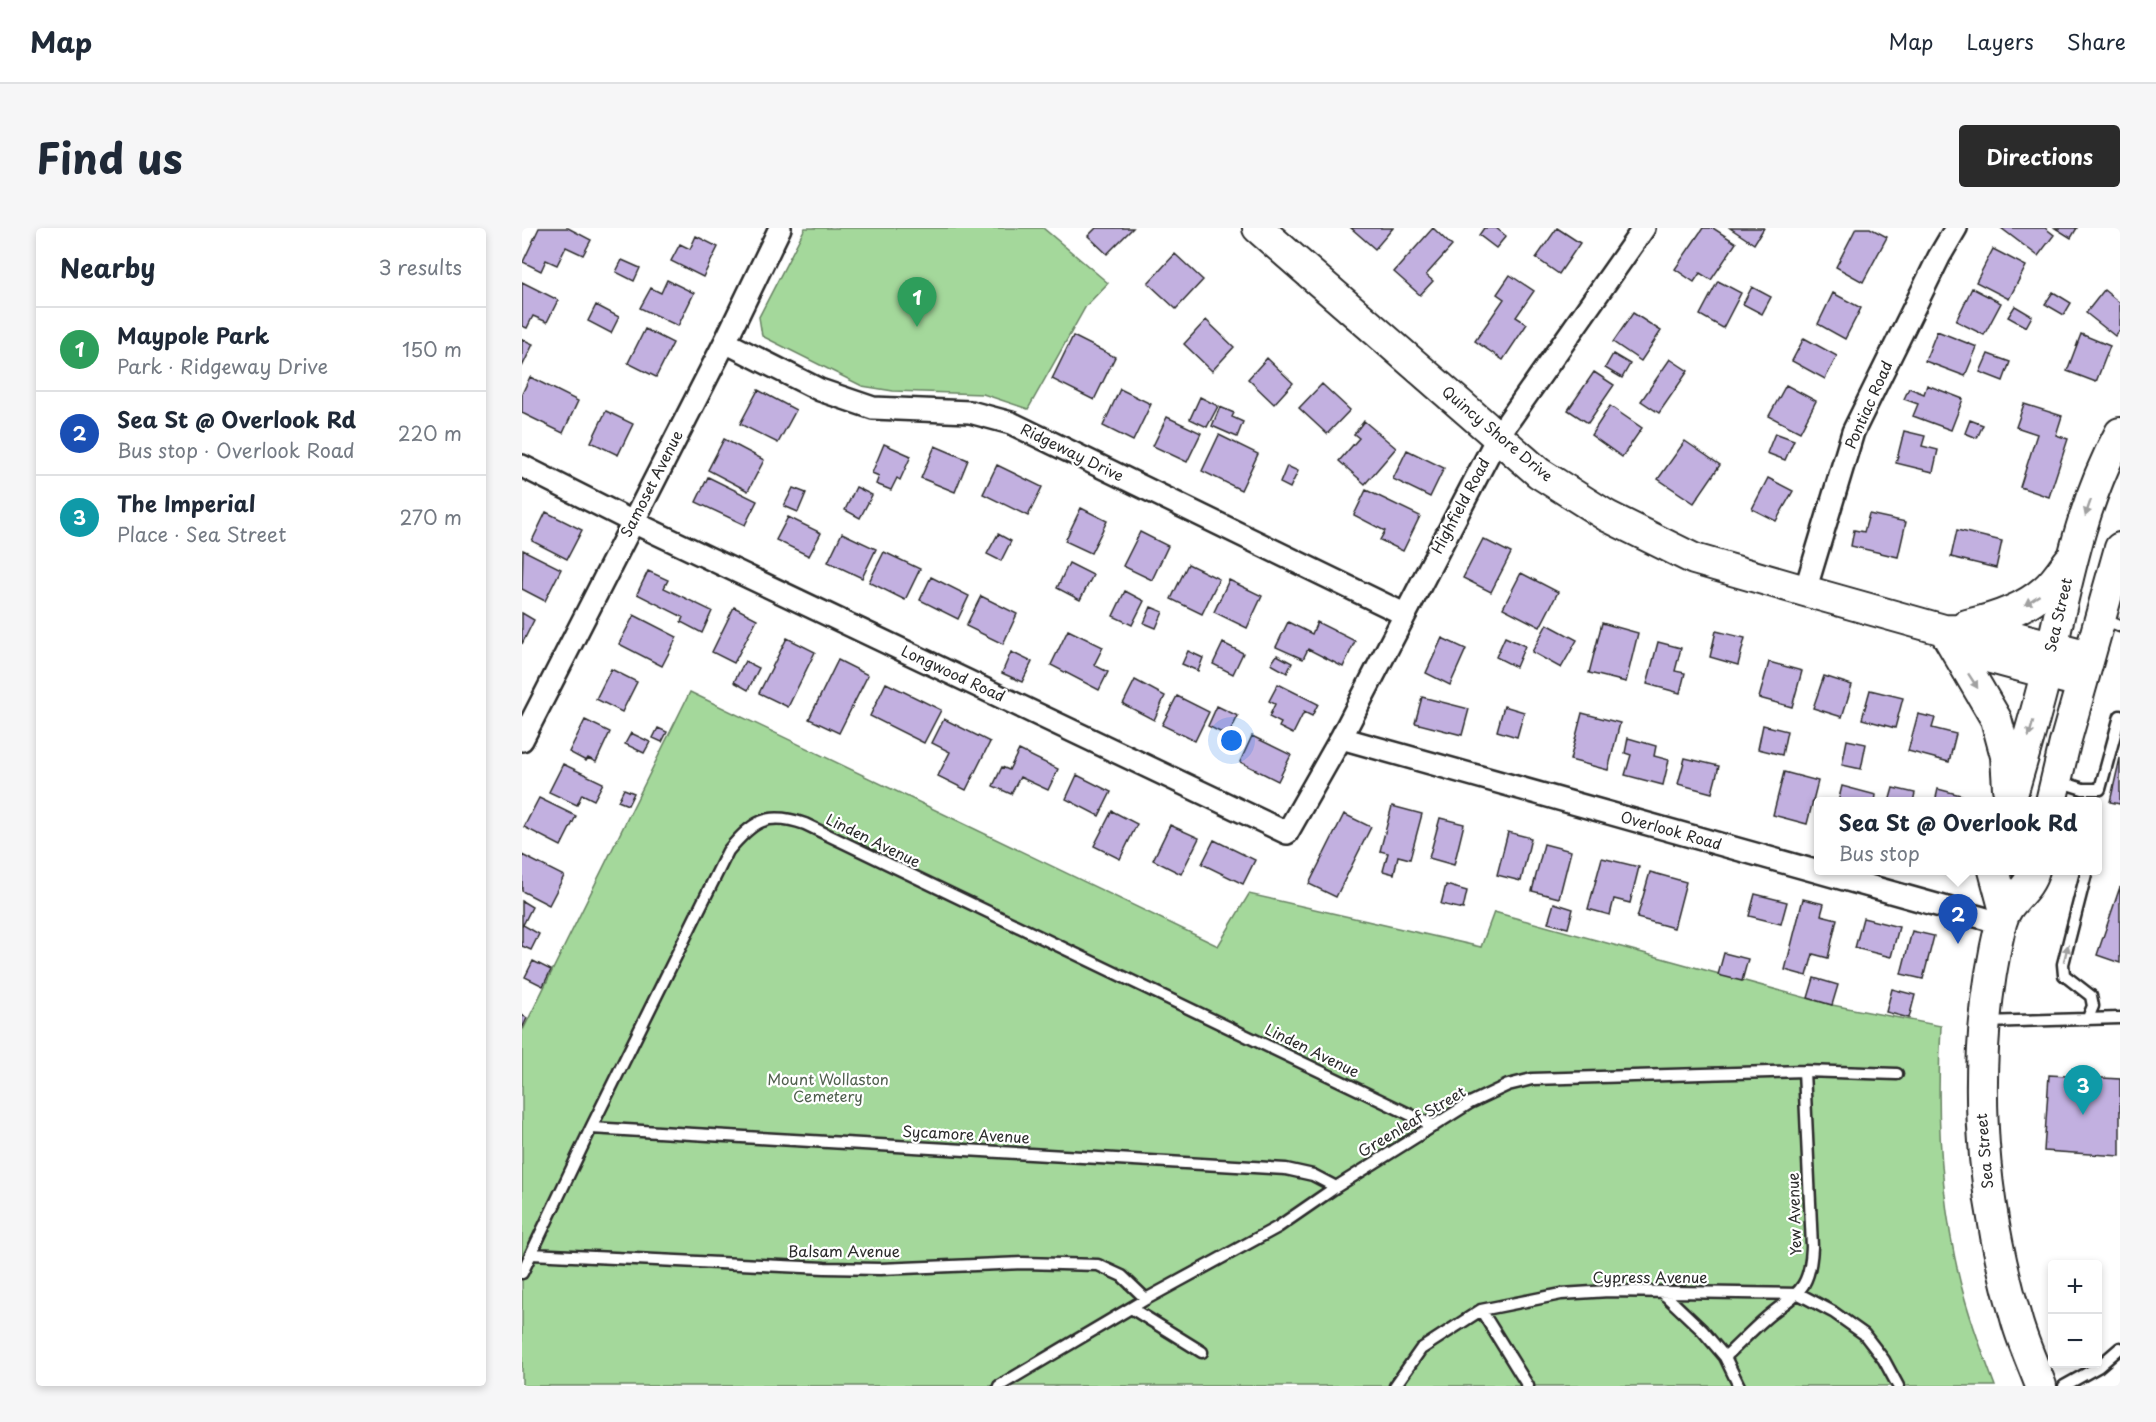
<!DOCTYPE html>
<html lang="en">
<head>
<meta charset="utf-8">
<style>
  body { margin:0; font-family:"Playpen Sans",sans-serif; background:#f6f6f7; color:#1f2937 }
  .controls { position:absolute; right:18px; bottom:18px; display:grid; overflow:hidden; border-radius:6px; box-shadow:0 3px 9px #0003 }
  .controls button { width:54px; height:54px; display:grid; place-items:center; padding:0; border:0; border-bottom:2px solid #e0e1e3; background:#fff; color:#1f2937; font:30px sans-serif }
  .you { position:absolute; left:710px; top:513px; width:21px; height:21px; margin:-15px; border:4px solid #fff; border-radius:50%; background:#1a73e8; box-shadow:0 0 0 9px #1a73e833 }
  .badge { display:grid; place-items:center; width:39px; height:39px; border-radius:50%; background:#2b2b2b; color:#fff; font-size:20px; font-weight:700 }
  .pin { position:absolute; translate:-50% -50px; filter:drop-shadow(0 2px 3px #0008) }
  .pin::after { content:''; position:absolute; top:32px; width:21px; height:18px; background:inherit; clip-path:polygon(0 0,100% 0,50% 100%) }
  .popup { position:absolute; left:1292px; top:569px; width:288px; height:78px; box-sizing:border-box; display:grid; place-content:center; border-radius:6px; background:#fff; filter:drop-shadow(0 2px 4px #0005); font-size:20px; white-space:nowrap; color:#747a83 }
  .popup b { font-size:22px; color:#1f2937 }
  .popup::after { content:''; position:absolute; left:50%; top:100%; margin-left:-12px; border:12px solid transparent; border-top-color:#fff }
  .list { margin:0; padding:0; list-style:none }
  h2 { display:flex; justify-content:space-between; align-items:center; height:78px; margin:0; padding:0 24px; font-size:26px }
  h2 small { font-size:20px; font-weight:400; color:#747a83 }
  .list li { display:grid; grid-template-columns:39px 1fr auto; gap:18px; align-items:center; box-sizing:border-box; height:84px; padding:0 24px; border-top:2px solid #e0e1e3 }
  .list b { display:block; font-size:22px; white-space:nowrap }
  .list p { margin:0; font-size:20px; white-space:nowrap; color:#747a83 }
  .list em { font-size:20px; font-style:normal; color:#747a83 }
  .map { position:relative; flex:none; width:1598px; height:1158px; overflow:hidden; border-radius:6px }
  header { display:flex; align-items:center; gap:36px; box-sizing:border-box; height:84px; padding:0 30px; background:#fff; border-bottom:2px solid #e0e1e3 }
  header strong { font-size:28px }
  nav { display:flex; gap:33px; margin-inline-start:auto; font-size:21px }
  .intro { display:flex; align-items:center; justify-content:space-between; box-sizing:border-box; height:144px; padding:0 36px }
  h1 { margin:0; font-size:42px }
  .button { padding:15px 27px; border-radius:6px; background:#2b2b2b; color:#fff; font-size:21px; font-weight:700 }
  main { display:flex; gap:36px; padding:0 36px }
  aside { flex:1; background:#fff; border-radius:6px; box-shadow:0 3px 9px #0003 }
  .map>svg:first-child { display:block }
  .green { fill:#a4d89b; stroke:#688263; stroke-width:1.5 }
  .building { fill:#c2b0e0; stroke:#2b2b2b; stroke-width:1.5 }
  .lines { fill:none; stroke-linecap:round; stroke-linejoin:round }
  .lane-casing { stroke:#2b2b2b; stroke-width:15 }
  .street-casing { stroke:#2b2b2b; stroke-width:26 }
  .secondary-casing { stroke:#2b2b2b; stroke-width:34 }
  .lane { stroke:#fff; stroke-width:10 }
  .street { stroke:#fff; stroke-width:21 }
  .secondary { stroke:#fff; stroke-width:30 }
  .oneway { fill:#a0a0a0 }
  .labels { text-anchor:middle; stroke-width:4.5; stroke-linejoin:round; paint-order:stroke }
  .street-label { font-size:15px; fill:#2b2b2b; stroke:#fff }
  .park-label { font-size:15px; fill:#4f5f4d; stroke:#fff }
</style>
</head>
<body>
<header>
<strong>Map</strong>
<nav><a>Map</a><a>Layers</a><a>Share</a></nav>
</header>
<div class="intro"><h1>Find us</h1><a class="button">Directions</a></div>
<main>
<aside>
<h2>Nearby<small>3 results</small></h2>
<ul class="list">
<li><span class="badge" style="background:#2e9e5b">1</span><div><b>Maypole Park</b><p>Park · Ridgeway Drive</p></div><em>150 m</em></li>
<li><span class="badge" style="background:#1a4fb4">2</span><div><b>Sea St @ Overlook Rd</b><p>Bus stop · Overlook Road</p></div><em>220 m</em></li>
<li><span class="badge" style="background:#0f9aa8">3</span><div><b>The Imperial</b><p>Place · Sea Street</p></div><em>270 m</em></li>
</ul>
</aside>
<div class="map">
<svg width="1598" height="1158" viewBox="0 0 1598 1158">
  <rect width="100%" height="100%" fill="#fff"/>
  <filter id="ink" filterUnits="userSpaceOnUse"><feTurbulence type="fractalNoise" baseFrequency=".0167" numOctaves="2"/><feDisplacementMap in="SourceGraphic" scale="12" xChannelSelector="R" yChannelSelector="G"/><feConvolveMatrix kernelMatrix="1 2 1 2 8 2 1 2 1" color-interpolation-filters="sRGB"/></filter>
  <g filter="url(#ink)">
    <path class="green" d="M283 0H521L586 55 564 78 506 181 461 166 371 163 340 158 240 108 237 89Z
      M168 464 696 718 727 666 959 719 972 684 1310 777 1419 798C1414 884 1418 970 1438 1053 1447 1089 1460 1124 1473 1158H0V804Z"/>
    <path class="building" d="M17 0H46L69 12 61 27 44 19 35 37 24 32 19 43 1 34Z
      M574 0H611L585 26 566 8Z
      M829 0H871L853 21Z
      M911 0 930 18 904 47 911 53 898 67 872 44Z
      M962 0H974L984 8 974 20 957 7Z
      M1035 0 1058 15 1037 46 1014 30Z
      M1181 0H1191L1214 15 1189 52 1178 45 1172 54 1153 41Z
      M1208 0H1242L1232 16Z
      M1334 0H1348L1365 9 1341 54 1314 39Z
      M1479 0H1523L1532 7 1516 28Z
      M1533 0H1555L1549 10Z
      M174 8 196 19 181 49 149 33 158 16 168 21Z
      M1471 21 1504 38 1487 71 1454 54Z
      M653 26 681 52 654 81 626 55Z
      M100 32 118 40 112 53 94 44Z
      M988 47 1012 63 994 89 1005 96 981 132 953 113 982 71 975 66Z
      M145 52 172 65 156 98 118 80 129 60 139 65Z
      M1196 53 1219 65 1201 100 1178 87Z
      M0 54 36 72 25 94 11 88 5 100 0 98Z
      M1230 59 1249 69 1240 86 1221 76Z
      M1450 60 1479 75 1462 107 1434 93Z
      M1582 62 1598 75V102L1593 108 1564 85Z
      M1531 64 1549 75 1542 87 1523 76Z
      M1311 65 1339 80 1323 111 1296 96Z
      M74 77 97 89 89 105 66 93Z
      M1493 78 1510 88 1504 99 1486 89Z
      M1111 85 1139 103 1119 133 1091 114Z
      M684 92 712 119 690 143 662 116Z
      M123 101 151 115 134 149 106 135Z
      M1415 103 1455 119 1443 148 1403 133Z
      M1559 106 1588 118 1574 154 1545 143Z
      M551 108 593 129 572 172 530 151Z
      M1282 110 1315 128 1303 151 1270 133Z
      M0 111 11 116 0 139Z
      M1091 126 1108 136 1100 150 1083 140Z
      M1466 126 1488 134 1481 153 1458 144Z
      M745 130 771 155 752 176 726 151Z
      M1148 131 1166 143 1137 185 1119 173Z
      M1072 144 1092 157 1066 195 1046 182Z
      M8 149 56 173 41 205 0 185V166Z
      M800 156 828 182 805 206 777 180Z
      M1264 157 1294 173 1278 204 1247 188Z
      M1405 157 1441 171 1429 202 1391 188 1396 176 1382 171 1387 160 1402 166Z
      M598 161 629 176 611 213 581 198Z
      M236 162 274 182 256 215 218 196Z
      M678 169 696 178 685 199 668 191Z
      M1502 176 1540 188 1534 207 1546 211 1527 269 1498 259 1515 206 1494 199Z
      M1088 178 1120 200 1100 229 1069 207Z
      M698 179 712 185 710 189 721 194 715 209 690 198Z
      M84 183 111 196 96 227 69 214Z
      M645 189 679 205 665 234 631 218Z
      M1448 192 1461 197 1455 210 1443 205Z
      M842 193 874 220 843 256 817 233 837 210 832 206Z
      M1382 203 1403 208 1400 218 1416 222 1411 244 1374 235Z
      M1253 205 1272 212 1263 232 1245 225Z
      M697 207 736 226 719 262 680 243Z
      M202 211 242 232 226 263 186 242Z
      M1163 213 1198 237 1172 275 1136 251Z
      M362 216 389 228 378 252 375 250 369 262 354 256 357 248 350 245Z
      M413 218 446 232 433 264 399 250Z
      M885 222 922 240 908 269 871 251Z
      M475 237 520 259 506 288 461 266Z
      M765 238 776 243 768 260 758 255Z
      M186 249 235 273 223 297 174 274Z
      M1246 250 1271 263 1254 293 1230 281Z
      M334 259 350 267 338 290 323 282Z
      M271 260 284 265 276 284 262 278Z
      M844 262 898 288 881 323 858 312 863 303 832 287Z
      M559 280 585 293 569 325 543 313Z
      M24 284 60 302 45 331 10 313Z
      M1347 286 1384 294 1376 329 1329 318 1332 302 1342 304Z
      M266 289 299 305 287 328 254 312Z
      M1435 302 1480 313 1474 340 1429 329Z
      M618 304 646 318 630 352 601 338Z
      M320 305 354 321 340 350 306 334Z
      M476 306 489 313 479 333 465 326Z
      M961 311 989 325 969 364 941 350Z
      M1 322 39 341 23 373 0 361Z
      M362 324 398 341 383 372 347 354Z
      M547 335 571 347 558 372 535 360Z
      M666 336 697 351 680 386 649 371Z
      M126 343 146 352 142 360 190 383 180 405 159 394 161 389 115 366Z
      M999 345 1036 364 1018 399 981 380Z
      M409 349 447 368 436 391 398 372Z
      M707 352 740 368 725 400 692 384Z
      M603 363 622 373 610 397 591 388Z
      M459 368 495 386 481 416 444 398Z
      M212 379 235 391 212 435 190 424Z
      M629 379 641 384 634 400 622 395Z
      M0 385 12 392 0 416Z
      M112 387 155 409 140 438 97 416Z
      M766 394 790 406 795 394 833 413 821 439 786 421 781 431 754 419Z
      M1080 395 1116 405 1104 454 1067 445Z
      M1025 396 1055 412 1039 440 1010 424Z
      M546 402 581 419 572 437 586 444 577 462 529 437Z
      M1194 403 1223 410 1216 437 1188 429Z
      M983 409 1003 418 994 439 974 429Z
      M265 410 293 424 266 479 237 465Z
      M920 410 944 421 928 457 904 445Z
      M1136 414 1159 420 1153 443 1163 445 1158 465 1125 456Z
      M701 415 721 425 711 446 691 436Z
      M666 423 681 430 676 443 660 436Z
      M489 424 510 434 500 454 480 445Z
      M755 427 770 435 765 445 749 436Z
      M316 432 346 447 317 505 287 491Z
      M223 433 237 440 226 462 212 454Z
      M1247 434 1280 443 1270 479 1237 470Z
      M89 441 115 454 100 484 74 471Z
      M1302 448 1330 457 1320 489 1291 480Z
      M613 452 643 468 632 492 601 476Z
      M364 455 419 482 402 515 348 488Z
      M756 456 796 476 790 488 782 484 771 506 757 499 759 495 747 489 753 476 747 473Z
      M1348 462 1381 470 1373 500 1340 491Z
      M655 468 687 484 673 513 640 497Z
      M900 469 947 481 940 507 893 495Z
      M695 478 716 488 706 508 686 498Z
      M982 478 1002 484 995 509 975 503Z
      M1060 485 1098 495 1086 542 1048 532Z
      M1396 486 1413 490 1410 500 1434 506 1427 534 1386 523Z
      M422 491 468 514 444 562 416 548 428 524 410 515Z
      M63 492 88 504 74 534 66 530 64 533 47 524Z
      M1241 497 1265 503 1260 527 1236 521Z
      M136 500 145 504 140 514 131 510Z
      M109 505 128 514 122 525 103 516Z
      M730 508 769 527 756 553 718 534Z
      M1106 510 1134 518 1132 528 1147 532 1141 557 1103 547 1109 527 1103 525Z
      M1325 512 1344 516 1339 541 1320 537Z
      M497 522 536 541 526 562 498 549 489 566 471 558 480 539 487 542Z
      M1163 530 1197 538 1190 565 1156 556Z
      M1598 530V576L1588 574Z
      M41 536 81 555 72 572 60 566 55 577 27 564Z
      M1262 544 1296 553 1285 596 1251 587Z
      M555 547 589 564 577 588 544 571Z
      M1320 558 1354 567 1353 574H1316Z
      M1371 560 1393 565 1391 574H1367Z
      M102 561 112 565 106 577 96 573Z
      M1416 561 1446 569 1445 574H1413Z
      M17 570 54 588 39 618 2 599Z
      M870 578 900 586 888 631 876 628 872 646 861 643 866 625 858 623Z
      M590 583 615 596 598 631 572 618Z
      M822 586 849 599 814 669 787 656Z
      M918 590 942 596 932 637 907 630Z
      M648 597 677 610 659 646 631 632Z
      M986 604 1009 610 999 653 975 647Z
      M692 612 733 632 721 656 680 636Z
      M1022 616 1049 623 1037 670 1010 663Z
      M0 627 42 648 27 677 0 663Z
      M1080 630 1117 639 1108 675 1092 671 1088 687 1066 681Z
      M1128 644 1164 654 1152 700 1115 690Z
      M924 657 945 663 941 681 919 676Z
      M1598 659V735L1575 727Z
      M1233 666 1265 674 1259 696 1227 688Z
      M1281 671 1302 676 1299 687 1315 691 1306 730 1291 726 1285 748 1263 742Z
      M0 673 10 679 1 697 17 706 9 722 0 718Z
      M1032 675 1051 681 1046 700 1026 695Z
      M1341 690 1377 699 1369 729 1333 720Z
      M1390 703 1412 708 1401 751 1379 746Z
      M1202 725 1226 731 1220 753 1196 747Z
      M11 733 29 742 21 758 3 749Z
      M1292 750 1316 757 1310 777 1286 770Z
      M1370 761 1393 767 1387 790 1364 784Z
      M0 787 5 790 0 801Z
      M1527 847 1598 851V928L1522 923Z"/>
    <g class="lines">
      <g class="lane-casing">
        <path id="lane" d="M1579 390 1598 398
          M1536 553 1561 561H1578L1598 488
          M1565 642 1541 736 1542 747 1569 768 1571 778 1566 790
          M1464 794 1598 790
          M69 900 764 941 791 947 814 959
          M9 1026 303 1040 358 1041 501 1035 576 1037 600 1048 624 1071
          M0 1045 69 900 206 623C231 593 245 583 283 596L912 898
          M1140 1064 1180 1102 1203 1129 1217 1158
          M609 1080 680 1124
          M959 1082 1006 1158
          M1203 1129C1217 1116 1230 1102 1244 1090 1274 1065 1288 1064 1290 1019L1282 843
          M477 1158 624 1071 756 999 814 959 948 875 986 857 1010 851 1282 843 1375 846
          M873 1158 899 1121 959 1082 1039 1066 1087 1063 1277 1066 1311 1084 1342 1106 1362 1132 1376 1158
          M1542 1158 1576 1139 1598 1120"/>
      </g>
      <g class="street-casing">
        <path id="street" d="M203 114 298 162 351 180 448 184 489 195 882 386
          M0 238 111 294 765 605 819 510 976 208 1122 0
          M1283 363 1331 204 1417 29 1434 0
          M819 510 1479 695
          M0 512 203 114 258 0"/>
      </g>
      <g class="secondary-casing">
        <path id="secondary" d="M736 0 1017 245 1085 288 1172 331 1283 363 1422 402 1471 403 1567 428
          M1445 397C1472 391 1502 381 1522 363 1532 355 1539 344 1546 334
          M1422 402 1474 491 1484 528 1486 560
          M1427 405 1458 427 1543 450
          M1488 574C1500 531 1514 488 1524 445 1544 361 1556 283 1598 205
          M1529 574 1543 515 1598 320
          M1472 642 1483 683
          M1512 642C1506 665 1485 671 1479 695 1448 826 1456 962 1494 1090 1500 1113 1511 1136 1519 1158"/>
      </g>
      <use href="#lane" class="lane"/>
      <use href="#street" class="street"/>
      <use href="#secondary" class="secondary"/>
    </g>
    <defs><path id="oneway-solid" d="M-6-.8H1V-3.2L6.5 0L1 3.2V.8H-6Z" transform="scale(1.5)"/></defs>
    <g class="oneway">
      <use href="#oneway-solid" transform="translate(1566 280) rotate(109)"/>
      <use href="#oneway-solid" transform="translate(1510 372) rotate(147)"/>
      <use href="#oneway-solid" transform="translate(1451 453) rotate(57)"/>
      <use href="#oneway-solid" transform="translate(1509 501) rotate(106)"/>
      <use href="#oneway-solid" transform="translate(1544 725) rotate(-76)"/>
    </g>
  </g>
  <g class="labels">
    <g class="street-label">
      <text transform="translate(1347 177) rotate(-66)" y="5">Pontiac Road</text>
      <text transform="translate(975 206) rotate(40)" y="5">Quincy Shore Drive</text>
      <text transform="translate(550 225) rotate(26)" y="5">Ridgeway Drive</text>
      <text transform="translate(130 256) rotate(-63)" y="5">Samoset Avenue</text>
      <text transform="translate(939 278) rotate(-62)" y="5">Highfield Road</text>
      <text transform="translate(1537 387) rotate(-77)" y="5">Sea Street</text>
      <text transform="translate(431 446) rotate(25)" y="5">Longwood Road</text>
      <text transform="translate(1149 603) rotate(16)" y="5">Overlook Road</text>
      <text transform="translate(351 613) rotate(26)" y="5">Linden Avenue</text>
      <text transform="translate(790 823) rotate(26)" y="5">Linden Avenue</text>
      <text transform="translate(890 894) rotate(-31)" y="5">Greenleaf Street</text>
      <text transform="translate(444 907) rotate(3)" y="5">Sycamore Avenue</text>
      <text transform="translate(1463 923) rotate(-95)" y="5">Sea Street</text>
      <text transform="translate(1273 986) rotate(-92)" y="5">Yew Avenue</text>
      <text x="322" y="1029">Balsam Avenue</text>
      <text x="1128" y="1055">Cypress Avenue</text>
    </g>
    <g class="park-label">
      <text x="306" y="857">Mount Wollaston<tspan x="306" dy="17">Cemetery</tspan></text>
    </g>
  </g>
</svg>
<div class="controls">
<button>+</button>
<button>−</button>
</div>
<div class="you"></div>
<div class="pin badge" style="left:395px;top:99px;background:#2e9e5b">1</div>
<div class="pin badge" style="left:1436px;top:716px;background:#1a4fb4">2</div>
<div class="popup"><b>Sea St @ Overlook Rd</b>Bus stop</div>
<div class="pin badge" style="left:1561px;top:887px;background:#0f9aa8">3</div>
</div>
</main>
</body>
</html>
